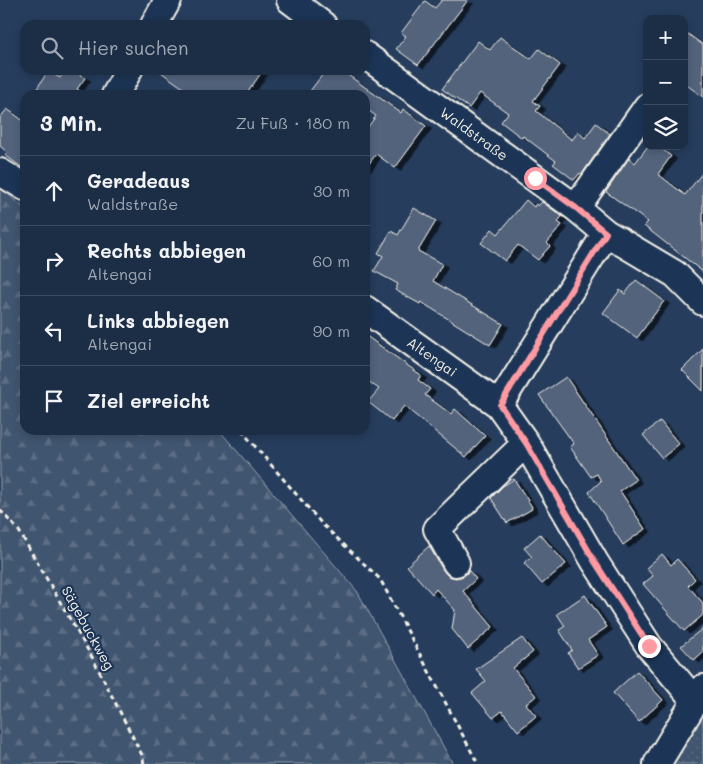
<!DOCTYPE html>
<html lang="de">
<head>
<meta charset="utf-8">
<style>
  body { margin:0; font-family:Mali,sans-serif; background:#293a51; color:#f1f3f6 }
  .controls { position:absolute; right:15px; top:15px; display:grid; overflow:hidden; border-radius:10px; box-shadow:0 2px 8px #0003 }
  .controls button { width:45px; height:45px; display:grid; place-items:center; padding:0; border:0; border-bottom:1px solid #3a4a5f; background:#1c2e46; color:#f1f3f6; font:25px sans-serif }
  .stop { position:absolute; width:15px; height:15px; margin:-11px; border:4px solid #ff9aa2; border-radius:50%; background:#fff }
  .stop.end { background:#ff9aa2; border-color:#fff; box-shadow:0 1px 5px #0008 }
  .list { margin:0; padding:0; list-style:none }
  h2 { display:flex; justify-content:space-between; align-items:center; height:65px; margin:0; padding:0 20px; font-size:21px }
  h2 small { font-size:16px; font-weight:400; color:#a0a8b3 }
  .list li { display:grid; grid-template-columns:32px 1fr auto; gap:15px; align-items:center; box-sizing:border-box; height:70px; padding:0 20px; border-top:1px solid #3a4a5f }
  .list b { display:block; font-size:19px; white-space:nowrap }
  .list p { margin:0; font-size:16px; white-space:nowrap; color:#a0a8b3 }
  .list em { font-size:16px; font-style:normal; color:#a0a8b3 }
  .icon { flex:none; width:28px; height:28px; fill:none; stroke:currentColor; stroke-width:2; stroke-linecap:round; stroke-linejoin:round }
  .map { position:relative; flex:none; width:703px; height:764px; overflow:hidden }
  .search { position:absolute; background:#1c2e46; box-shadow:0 2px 8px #0003; left:20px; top:20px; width:350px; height:55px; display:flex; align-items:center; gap:12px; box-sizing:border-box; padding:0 18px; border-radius:15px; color:#a0a8b3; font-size:19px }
  .panel { position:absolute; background:#1c2e46; box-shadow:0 2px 8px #0003; left:20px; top:90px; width:350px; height:345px; border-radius:15px }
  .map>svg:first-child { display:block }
  .grass { fill:url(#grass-dots); stroke:#9aa2ac }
  .forest { fill:url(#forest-firs); stroke:#9aa2ac }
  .building { fill:#52647b; stroke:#f4f1e8; filter:url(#shadow) }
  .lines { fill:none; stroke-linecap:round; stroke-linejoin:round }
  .minor-casing { stroke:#f4f1e8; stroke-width:30 }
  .path { stroke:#f4f1e8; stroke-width:3; stroke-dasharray:5 4; stroke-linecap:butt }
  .minor { stroke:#1d3557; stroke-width:26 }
  .route { stroke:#ff9aa2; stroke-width:6 }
  .labels { text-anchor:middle; stroke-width:4.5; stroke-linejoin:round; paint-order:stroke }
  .street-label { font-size:14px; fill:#f4f1e8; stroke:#1d3557 }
</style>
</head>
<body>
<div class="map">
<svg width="703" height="764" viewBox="0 0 703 764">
  <defs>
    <pattern id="grass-dots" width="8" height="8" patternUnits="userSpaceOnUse" patternTransform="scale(1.25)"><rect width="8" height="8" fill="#40546f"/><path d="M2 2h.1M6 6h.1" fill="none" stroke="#5c6d84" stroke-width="1.8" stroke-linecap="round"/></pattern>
    <pattern id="forest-firs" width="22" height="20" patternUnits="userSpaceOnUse" patternTransform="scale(1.25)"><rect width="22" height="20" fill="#40546f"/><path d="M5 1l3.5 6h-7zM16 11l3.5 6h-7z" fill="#5c6d84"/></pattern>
    <filter id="shadow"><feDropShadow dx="5.5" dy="3" stdDeviation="0" flood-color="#0009"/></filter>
  </defs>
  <rect width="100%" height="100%" fill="#263d5d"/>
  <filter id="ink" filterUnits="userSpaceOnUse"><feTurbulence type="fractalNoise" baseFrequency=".02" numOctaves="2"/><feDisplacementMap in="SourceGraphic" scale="10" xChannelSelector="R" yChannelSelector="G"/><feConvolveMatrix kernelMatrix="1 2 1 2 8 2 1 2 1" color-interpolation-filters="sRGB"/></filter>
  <g filter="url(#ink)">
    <path class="grass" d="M703 710V764H674Z"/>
    <path class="forest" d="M0 187 25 209V430H219L357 591 453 764H0Z"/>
    <path class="building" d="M442 0H468L418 65 396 49 406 36 401 33 425 1 435 8Z
      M684 31 703 45V97L684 83Z
      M500 37 531 59 539 49 560 65 533 101 540 106 536 111 540 114 572 140 578 132 585 138 596 123 610 134 582 174 580 173 574 180 553 164 556 161 523 136 522 138 501 122 508 113 480 93 469 108 442 89 478 41 490 50Z
      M65 70H73L85 78 77 89 86 95H33L48 71 60 78Z
      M158 70H263L246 95H193Z
      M326 70H341L401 113 403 109 426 126 395 168 376 154 365 169V131L376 116 365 108V95H307Z
      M7 109 25 122V170L5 155 7 152 0 146V118Z
      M648 146H658L671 156 658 174 685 195 703 172V272L644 226 648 222 606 192 629 158 635 163Z
      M526 200 534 207 536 204 538 206 542 202 562 216 558 222 562 225 547 243 550 246 538 260 518 245 505 261 481 243 492 229 498 234Z
      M414 208 436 221 418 251 442 264 433 281 503 324 490 345 421 302 420 304 395 290 398 284 374 271 383 256 378 253 391 231 398 235Z
      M636 280 664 301 637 338 603 313 620 290 625 294Z
      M365 335 421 375 418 380 430 389 425 395 451 414 455 409 485 436 466 457 404 406 392 421 368 402 379 389 365 379Z
      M703 349V391L682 370Z
      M566 377 636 480 620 491 645 529 623 545 589 492 601 481 597 474 591 477 570 447 574 444 539 395Z
      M660 421 679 444 662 458 643 435Z
      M514 479 532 507H531L532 509 507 523 491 498 503 486Z
      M540 534 566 564 542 584 524 563 532 557 524 548Z
      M429 546 443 570 448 576 456 578 464 576 469 571 476 579 463 591 493 627 468 649 452 629 455 610 436 589 432 594 407 566Z
      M662 554 671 565 677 559 695 579 688 586 703 603V615L684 631 643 584 653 576 646 568Z
      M585 595 607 627 588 640 598 655 578 668 568 653 572 650 559 630 565 626 557 614Z
      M703 628V652L694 660 681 646Z
      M522 638 533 652 513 668 536 696 526 704 536 716 518 731 502 711 493 718 472 693 486 681 476 669Z
      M637 671 663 700 639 722 613 693Z"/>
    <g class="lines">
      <g class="minor-casing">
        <path id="minor" d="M290 0 323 25
          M154 25 168 0
          M365 55 576 208 606 233 675 274 703 302
          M115 95 129 70
          M0 172 25 187
          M576 208 647 107
          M365 309 499 405 526 443 595 562 649 646 695 701
          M499 405 606 233
          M456 563 437 529 526 443
          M657 764 703 688"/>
      </g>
      <path class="path" d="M241 430 322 524 380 579 478 764
        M0 510 19 531 92 657 142 755 144 764"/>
      <use href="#minor" class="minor"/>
    </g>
  </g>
  <g class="lines" filter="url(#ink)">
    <path class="route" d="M535 178 576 208 606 233 500 405 526 443 595 562 649 646"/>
  </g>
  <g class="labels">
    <g class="street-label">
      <text transform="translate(474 134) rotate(36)" y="5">Waldstraße</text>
      <text transform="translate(432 357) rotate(35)" y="5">Altengai</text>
      <text transform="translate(88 628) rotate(61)" y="5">Sägebuckweg</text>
    </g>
  </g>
</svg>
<div class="controls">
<button>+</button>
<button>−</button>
<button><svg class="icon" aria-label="layers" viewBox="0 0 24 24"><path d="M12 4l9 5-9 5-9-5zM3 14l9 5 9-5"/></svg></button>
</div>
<div class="stop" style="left:535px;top:178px"></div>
<div class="stop end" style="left:649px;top:646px"></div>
<div class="search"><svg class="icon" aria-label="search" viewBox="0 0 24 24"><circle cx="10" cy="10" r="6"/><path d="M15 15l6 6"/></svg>Hier suchen</div>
<section class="panel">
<h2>3 Min.<small>Zu Fuß · 180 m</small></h2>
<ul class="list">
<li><svg class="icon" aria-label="ahead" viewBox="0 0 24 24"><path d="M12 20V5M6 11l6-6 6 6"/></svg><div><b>Geradeaus</b><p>Waldstraße</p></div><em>30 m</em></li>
<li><svg class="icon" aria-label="right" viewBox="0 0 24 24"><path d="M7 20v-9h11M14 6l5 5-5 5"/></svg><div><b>Rechts abbiegen</b><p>Altengai</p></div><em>60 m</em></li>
<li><svg class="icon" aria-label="left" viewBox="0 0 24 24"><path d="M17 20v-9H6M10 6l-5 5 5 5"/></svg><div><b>Links abbiegen</b><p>Altengai</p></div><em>90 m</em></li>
<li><svg class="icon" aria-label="arrive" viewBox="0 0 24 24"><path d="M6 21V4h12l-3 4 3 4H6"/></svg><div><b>Ziel erreicht</b></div></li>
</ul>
</section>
</div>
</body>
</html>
